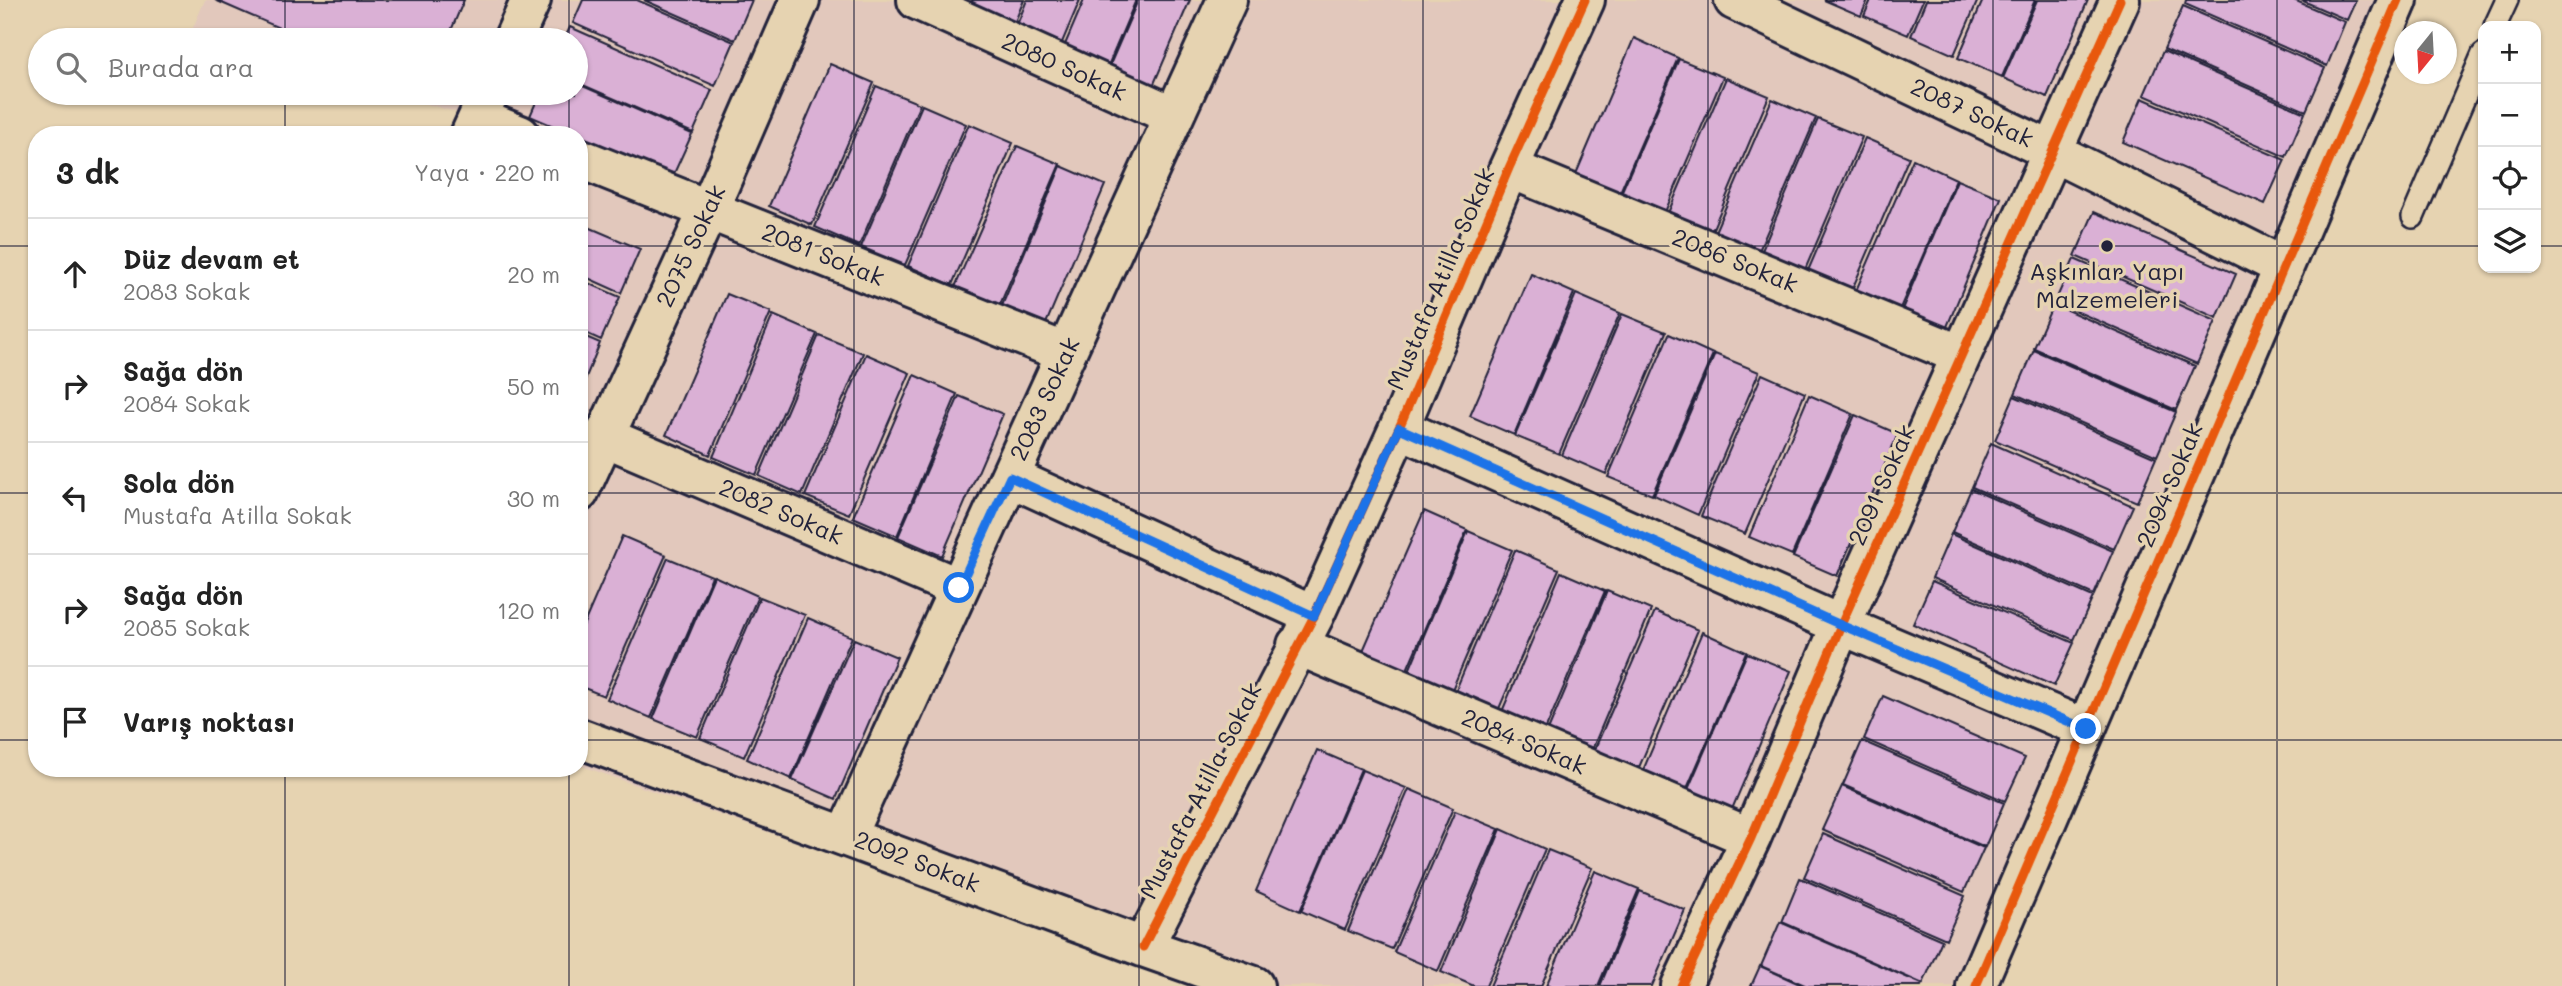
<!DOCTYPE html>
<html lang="tr">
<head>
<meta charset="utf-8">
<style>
  body { margin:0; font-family:Mali,sans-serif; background:#f2f2f2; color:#222 }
  .controls { position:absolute; right:21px; top:21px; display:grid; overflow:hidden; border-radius:14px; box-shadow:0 2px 5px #0004 }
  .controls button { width:63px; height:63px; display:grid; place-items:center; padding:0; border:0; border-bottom:2px solid #e0e0e0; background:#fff; color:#222; font:35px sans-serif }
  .compass { position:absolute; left:2394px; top:21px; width:63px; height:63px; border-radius:50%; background:#fff; box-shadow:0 2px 5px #0004; rotate:198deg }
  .stop { position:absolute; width:21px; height:21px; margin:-16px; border:5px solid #1a73e8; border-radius:50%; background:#fff }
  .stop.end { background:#1a73e8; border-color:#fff; box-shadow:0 2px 7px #0008 }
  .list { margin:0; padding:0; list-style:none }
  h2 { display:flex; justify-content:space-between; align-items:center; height:91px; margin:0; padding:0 28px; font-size:30px }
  h2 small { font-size:23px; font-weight:400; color:#767676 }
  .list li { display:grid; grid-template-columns:46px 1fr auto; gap:21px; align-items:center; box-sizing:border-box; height:112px; padding:0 28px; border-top:2px solid #e0e0e0 }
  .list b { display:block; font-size:26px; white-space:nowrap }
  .list p { margin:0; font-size:23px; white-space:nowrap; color:#767676 }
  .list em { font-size:23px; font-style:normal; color:#767676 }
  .icon { flex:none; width:38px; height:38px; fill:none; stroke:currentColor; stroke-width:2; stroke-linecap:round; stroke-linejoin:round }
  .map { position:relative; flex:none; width:2562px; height:986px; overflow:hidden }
  .search { position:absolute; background:#fff; box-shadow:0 2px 5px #0004; left:28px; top:28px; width:560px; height:77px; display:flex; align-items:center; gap:18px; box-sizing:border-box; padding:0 24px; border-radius:38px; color:#767676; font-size:26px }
  .panel { position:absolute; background:#fff; box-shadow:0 2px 5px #0004; left:28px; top:126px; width:560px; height:651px; border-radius:28px }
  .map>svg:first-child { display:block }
  .built { fill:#e2c8bc }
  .building { fill:#dab0d5; stroke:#22223b; stroke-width:2 }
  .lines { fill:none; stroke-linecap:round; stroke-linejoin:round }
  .lane-casing { stroke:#22223b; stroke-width:26 }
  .street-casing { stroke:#22223b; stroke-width:44 }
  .lane { stroke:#e6d3b1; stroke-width:21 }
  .street { stroke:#e6d3b1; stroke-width:38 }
  .cycleway-casing { stroke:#e6d3b1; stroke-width:13 }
  .cycleway { stroke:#e8590c; stroke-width:9 }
  .route { stroke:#1a73e8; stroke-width:9 }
  .grid { fill:none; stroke:#22223b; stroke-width:2; stroke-opacity:0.55 }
  .poi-dot { fill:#22223b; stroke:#e6d3b1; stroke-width:2.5 }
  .labels { text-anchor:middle; stroke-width:7; stroke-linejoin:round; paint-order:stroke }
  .street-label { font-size:24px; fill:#22223b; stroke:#e6d3b1 }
  .poi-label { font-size:24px; fill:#22223b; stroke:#e6d3b1 }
</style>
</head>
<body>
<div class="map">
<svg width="2562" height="986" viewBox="0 0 2562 986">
  <rect width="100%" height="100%" fill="#e6d3b1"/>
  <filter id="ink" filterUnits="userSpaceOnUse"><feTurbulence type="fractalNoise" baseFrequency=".0143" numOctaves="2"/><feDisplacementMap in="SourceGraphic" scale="14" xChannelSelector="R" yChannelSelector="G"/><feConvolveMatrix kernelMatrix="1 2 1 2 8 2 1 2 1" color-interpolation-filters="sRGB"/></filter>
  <g filter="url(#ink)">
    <path class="built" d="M205 0H2399L1976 986H1202L579 765V135H471L477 118 387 93H576V40H201L189 37Z"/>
    <path class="building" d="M215 0H464L447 40H307Z
      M583 0H637L734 42 715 86 573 23Z
      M644 0H752L735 40Z
      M972 0H1024L1014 24 970 6Z
      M1027 0H1080L1061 45 1017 25Z
      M1084 0H1136L1108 66 1064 47Z
      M1138 0H1190L1153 86 1109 67Z
      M1824 0H1868L1861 16Z
      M1871 0H1923L1908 35 1864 16Z
      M1926 0H1978L1954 55 1911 36Z
      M1983 0H2035L2002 77 1958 58Z
      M2037 0H2088L2047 97 2003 78Z
      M2186 0H2294L2345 22 2327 66 2185 4Z
      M2301 0H2356L2347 20Z
      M2183 6 2325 68 2306 111 2164 49Z
      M570 27 712 90 693 133 576 82V40H564Z
      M1634 38 1678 58 1617 199 1573 181Z
      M2163 51 2305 113 2286 157 2144 95Z
      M1679 59 1723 77 1662 219 1618 200Z
      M830 64 874 83 812 225 769 206Z
      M1726 78 1769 96 1709 238 1665 220Z
      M576 83 692 134 672 178 579 137V135H574L530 116 540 93H576Z
      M876 86 920 104 859 246 815 227Z
      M2142 98 2285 160 2265 204 2123 142Z
      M1772 99 1816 118 1755 260 1711 241Z
      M922 105 966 124 905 265 861 247Z
      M1818 119 1862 137 1801 279 1758 260Z
      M969 124 1013 143 952 285 908 266Z
      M1865 138 1909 157 1848 299 1804 280Z
      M1017 146 1060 164 999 307 955 287Z
      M1913 159 1956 179 1895 320 1851 302Z
      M1061 166 1105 185 1045 326 1001 308Z
      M1957 180 2001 198 1941 341 1897 321Z
      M2094 212 2236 274 2217 318 2075 256Z
      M579 223 640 249 621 293 579 274Z
      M2074 259 2216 321 2197 364 2055 302Z
      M1531 274 1574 293 1514 435 1470 416Z
      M579 279 620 297 601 340 579 330Z
      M727 294 771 312 710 455 666 435Z
      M1576 294 1620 313 1559 454 1515 436Z
      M2053 304 2195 366 2176 410 2034 348Z
      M1622 314 1666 332 1606 474 1562 455Z
      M773 315 817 334 756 475 713 457Z
      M579 334 600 343 582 387 579 386Z
      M1669 334 1713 354 1652 495 1608 477Z
      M819 335 863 353 802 495 759 476Z
      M2034 350 2176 412 2157 456 2015 394Z
      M866 354 910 373 849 514 805 496Z
      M1715 354 1759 372 1698 515 1654 495Z
      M1762 374 1805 393 1745 534 1701 516Z
      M914 375 957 394 897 536 853 517Z
      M1809 395 1853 414 1792 555 1749 537Z
      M959 396 1003 414 942 556 898 537Z
      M2014 396 2156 458 2137 502 1995 440Z
      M1855 415 1898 434 1837 576 1793 557Z
      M1991 443 2133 506 2114 549 1972 487Z
      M1971 489 2113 551 2094 595 1952 532Z
      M1424 511 1467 530 1406 672 1362 653Z
      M1468 531 1512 550 1451 692 1408 673Z
      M1951 534 2093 597 2074 640 1932 578Z
      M622 536 666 555 604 696 579 686V635Z
      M1515 550 1559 569 1498 711 1455 692Z
      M668 558 712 576 651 718 607 699Z
      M1561 572 1605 591 1544 733 1501 714Z
      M714 576 758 596 697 737 653 719Z
      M1932 581 2074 643 2054 686 1913 624Z
      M1607 591 1651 610 1591 752 1547 733Z
      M760 597 805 615 744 757 700 738Z
      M1655 611 1698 630 1637 772 1593 753Z
      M808 618 852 637 791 779 747 759Z
      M1702 632 1746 652 1685 793 1641 775Z
      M854 639 897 657 836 799 792 780Z
      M1747 653 1791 671 1730 814 1686 794Z
      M1883 696 2025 758 2005 801 1864 739Z
      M1862 741 2004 803 1985 847 1843 785Z
      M1317 750 1361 769 1300 911 1256 891Z
      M1362 770 1406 788 1345 930 1301 911Z
      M1842 786 1984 848 1964 892 1822 830Z
      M1409 789 1453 808 1392 949 1348 931Z
      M1455 811 1499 829 1438 971 1394 952Z
      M1501 829 1545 849 1486 986H1474L1441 972Z
      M1823 834 1965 896 1946 939 1804 877Z
      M1548 850 1592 868 1541 986H1490Z
      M1595 871 1639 889 1598 986H1546Z
      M1800 878 1942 940 1923 984 1782 922Z
      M1640 891 1685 910 1652 986H1600Z
      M1780 922 1922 984 1921 986H1807L1761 966Z
      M1760 966 1804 986H1751Z"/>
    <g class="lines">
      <g class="lane-casing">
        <path id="lane" d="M2495 26 2507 0
          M2413 217 2483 54"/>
      </g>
      <g class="street-casing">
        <path id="street" d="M917 0 1174 116
          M1734 0 2051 151 2284 267
          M513 40 531 0
          M478 118 520 135
          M470 135 489 93
          M579 158 1066 353
          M1509 168 1961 355
          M1399 428 1841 625 2086 729
          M603 436 959 588
          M1010 477 1314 616
          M579 492 709 209 800 0
          M1297 645 1751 838
          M579 738 1143 947 1254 986
          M846 836 1227 0
          M1143 947 1314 616 1399 428 1509 168 1585 0
          M1681 986 1751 838 1841 625 2120 0
          M1976 986 2398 0"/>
      </g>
      <use href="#lane" class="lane"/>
      <use href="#street" class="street"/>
      <g class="cycleway-casing">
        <path id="cycleway" d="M1143 947 1314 616 1399 428 1509 168 1585 0
          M1681 986 1751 838 1841 625 2120 0
          M1976 986 2398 0"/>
      </g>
      <use href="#cycleway" class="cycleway"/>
    </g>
  </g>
  <g class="lines" filter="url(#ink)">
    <path class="route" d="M959 588 1010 477 1314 616 1399 428 1841 625 2086 729"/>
  </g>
  <path class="grid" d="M285 0V40M569 0V40M854 0V986M1139 0V986M1423 0V986M1708 0V986M1993 0V986M2277 0V986M285 93V135M569 93V135M0 246H37M579 246H2483M2536 246H2562M0 493H37M579 493H2562M0 740H37M579 740H2562M285 768V986M569 768V986"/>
  <circle class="poi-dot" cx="2107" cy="246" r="7"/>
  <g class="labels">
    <g class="street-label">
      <text transform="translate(1064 67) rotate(24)" y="8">2080 Sokak</text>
      <text transform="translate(1972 113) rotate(25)" y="8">2087 Sokak</text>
      <text transform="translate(691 246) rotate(-65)" y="8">2075 Sokak</text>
      <text transform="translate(823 255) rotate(22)" y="8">2081 Sokak</text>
      <text transform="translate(1735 261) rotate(22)" y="8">2086 Sokak</text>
      <text transform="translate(1441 279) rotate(-67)" y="8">Mustafa Atilla Sokak</text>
      <text transform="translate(1045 399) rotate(-65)" y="8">2083 Sokak</text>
      <text transform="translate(1882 485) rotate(-66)" y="8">2091 Sokak</text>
      <text transform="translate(2170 485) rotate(-67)" y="8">2094 Sokak</text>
      <text transform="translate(781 512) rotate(23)" y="8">2082 Sokak</text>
      <text transform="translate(1524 742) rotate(23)" y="8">2084 Sokak</text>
      <text transform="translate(1201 791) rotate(-63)" y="8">Mustafa Atilla Sokak</text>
      <text transform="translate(917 862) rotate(21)" y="8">2092 Sokak</text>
    </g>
    <g class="poi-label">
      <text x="2107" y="280">Aşkınlar Yapı<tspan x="2107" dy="28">Malzemeleri</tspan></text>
    </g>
  </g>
</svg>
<div class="controls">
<button>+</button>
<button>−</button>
<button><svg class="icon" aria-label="locate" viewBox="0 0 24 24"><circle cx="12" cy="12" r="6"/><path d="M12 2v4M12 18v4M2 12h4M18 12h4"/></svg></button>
<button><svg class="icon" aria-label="layers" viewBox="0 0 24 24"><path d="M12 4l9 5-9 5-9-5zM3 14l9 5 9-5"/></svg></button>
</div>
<svg class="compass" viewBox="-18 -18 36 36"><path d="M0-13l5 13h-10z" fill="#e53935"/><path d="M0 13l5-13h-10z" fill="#767676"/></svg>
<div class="stop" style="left:959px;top:588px"></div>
<div class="stop end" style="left:2086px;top:729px"></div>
<div class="search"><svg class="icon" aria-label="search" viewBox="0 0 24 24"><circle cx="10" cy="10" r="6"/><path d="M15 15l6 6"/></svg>Burada ara</div>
<section class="panel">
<h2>3 dk<small>Yaya · 220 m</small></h2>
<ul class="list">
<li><svg class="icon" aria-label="ahead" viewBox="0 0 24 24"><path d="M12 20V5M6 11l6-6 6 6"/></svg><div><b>Düz devam et</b><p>2083 Sokak</p></div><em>20 m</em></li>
<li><svg class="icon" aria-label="right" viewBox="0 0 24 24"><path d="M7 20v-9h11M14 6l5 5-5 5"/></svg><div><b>Sağa dön</b><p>2084 Sokak</p></div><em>50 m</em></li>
<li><svg class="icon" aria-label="left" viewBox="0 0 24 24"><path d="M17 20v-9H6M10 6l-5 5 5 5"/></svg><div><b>Sola dön</b><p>Mustafa Atilla Sokak</p></div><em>30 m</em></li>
<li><svg class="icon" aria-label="right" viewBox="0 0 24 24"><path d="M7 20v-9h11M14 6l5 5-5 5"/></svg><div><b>Sağa dön</b><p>2085 Sokak</p></div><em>120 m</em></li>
<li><svg class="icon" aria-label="arrive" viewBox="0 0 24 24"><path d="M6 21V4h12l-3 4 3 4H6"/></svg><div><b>Varış noktası</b></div></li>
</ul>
</section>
</div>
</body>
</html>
